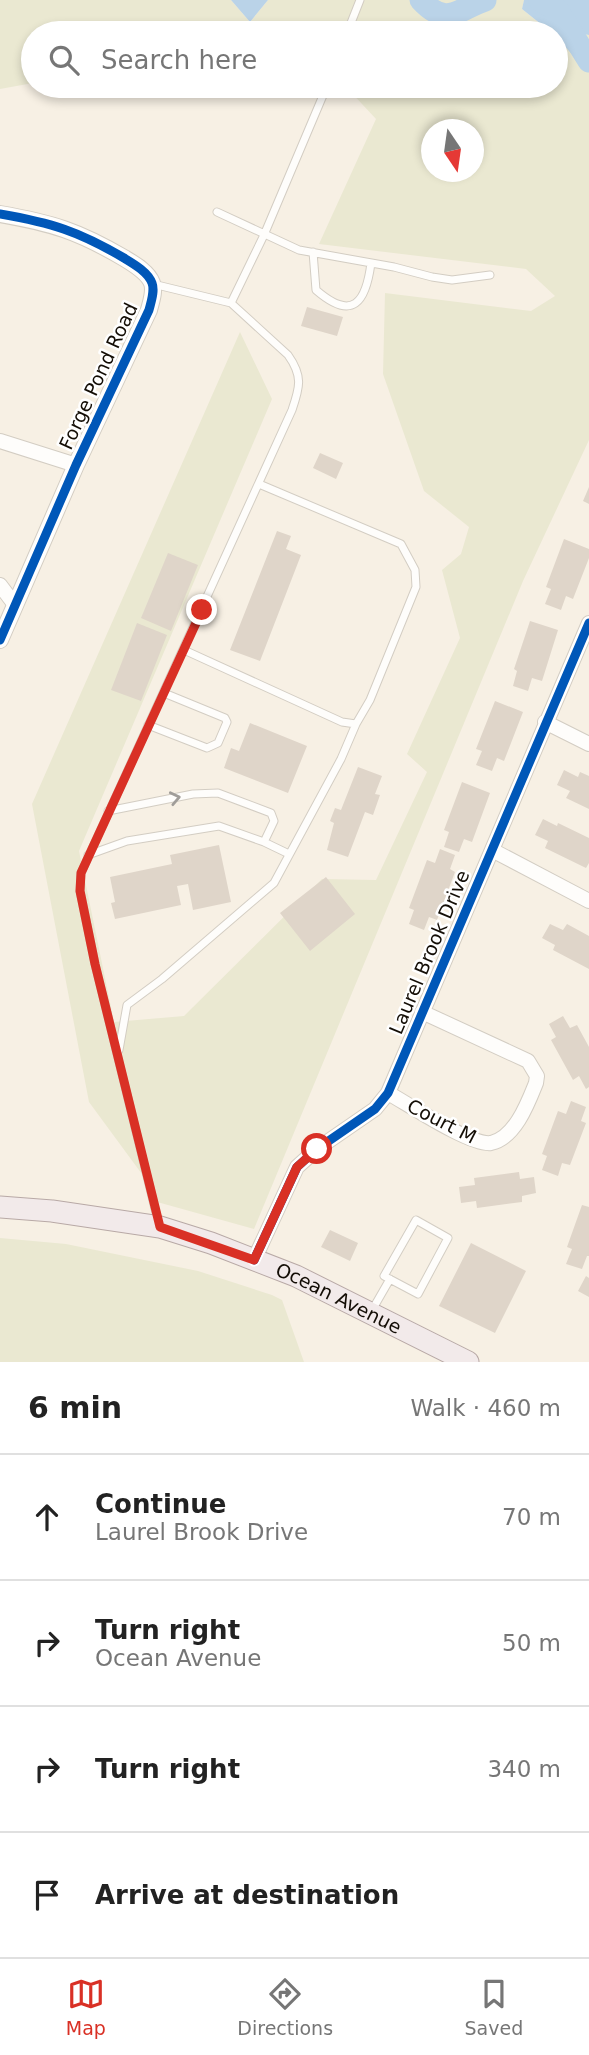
<!DOCTYPE html>
<html lang="en">
<head>
<meta charset="utf-8">
<style>
  body { margin:0; font-family:"DejaVu Sans",sans-serif; background:#f6f6f6; color:#222 }
  .compass { position:absolute; left:421px; top:119px; width:63px; height:63px; border-radius:50%; background:#fff; box-shadow:0 4px 10px #0003; rotate:167deg }
  .stop { position:absolute; width:21px; height:21px; margin:-16px; border:5px solid #d93025; border-radius:50%; background:#fff }
  .stop.end { background:#d93025; border-color:#fff; box-shadow:0 2px 7px #0008 }
  .list { margin:0; padding:0; list-style:none }
  h2 { display:flex; justify-content:space-between; align-items:center; height:91px; margin:0; padding:0 28px; font-size:30px }
  h2 small { font-size:23px; font-weight:400; color:#767676 }
  .list li { display:grid; grid-template-columns:46px 1fr auto; gap:21px; align-items:center; box-sizing:border-box; height:126px; padding:0 28px; border-top:2px solid #e0e0e0 }
  .list b { display:block; font-size:26px; white-space:nowrap }
  .list p { margin:0; font-size:23px; white-space:nowrap; color:#767676 }
  .list em { font-size:23px; font-style:normal; color:#767676 }
  .icon { flex:none; width:38px; height:38px; fill:none; stroke:currentColor; stroke-width:2; stroke-linecap:round; stroke-linejoin:round }
  .map { position:relative; flex:none; width:589px; height:1362px; overflow:hidden }
  .search { position:absolute; background:#fff; box-shadow:0 4px 10px #0003; left:21px; right:21px; top:21px; height:77px; display:flex; align-items:center; gap:18px; box-sizing:border-box; padding:0 24px; border-radius:38px; color:#767676; font-size:26px }
  .sheet { height:595px; background:#fff }
  nav { display:flex; justify-content:space-around; align-items:center; box-sizing:border-box; height:98px; border-top:2px solid #e0e0e0; background:#fff; font-size:19px; color:#767676 }
  nav a { display:grid; justify-items:center; gap:4px }
  nav .on { color:#d93025 }
  .map>svg:first-child { display:block }
  .green { fill:#eae8d1; fill-rule:evenodd }
  .water { fill:#bad3e8 }
  .lines { fill:none; stroke-linecap:round; stroke-linejoin:round }
  .river { stroke:#bad3e8; stroke-width:23 }
  .building { fill:#dfd5c9 }
  .service-casing { stroke:#d3cdc3; stroke-width:9 }
  .minor-casing { stroke:#d3cdc3; stroke-width:16 }
  .tertiary-casing { stroke:#d3cdc3; stroke-width:18 }
  .primary-casing { stroke:#b8a9a6; stroke-width:23 }
  .service { stroke:#fefdfb; stroke-width:7 }
  .minor { stroke:#fefdfb; stroke-width:14 }
  .tertiary { stroke:#fefdfb; stroke-width:16 }
  .primary { stroke:#f2eaea; stroke-width:21 }
  .cycleway-casing { stroke:#fff; stroke-width:13 }
  .cycleway { stroke:#0057b8; stroke-width:9 }
  .oneway { stroke:#a09d99 }
  .route { stroke:#d93025; stroke-width:9 }
  .labels { text-anchor:middle; stroke-width:5; stroke-linejoin:round; paint-order:stroke }
  .street-label { font-size:19px; fill:#130d05; stroke:#fff }
</style>
</head>
<body>
<div class="map">
<svg width="589" height="1362" viewBox="0 0 589 1362">
  <rect width="100%" height="100%" fill="#f7f0e4"/>
  <path class="green" d="M0 0H231L250 22 268 0H524L522 9 552 33H33V83L0 89Z
    M583 34 589 35V440L523 581 254 1229 150 1200 147 1181 89 1102 32 804 240 332 272 399 79 851 114 1022 184 1016 322 879 376 880 427 772 407 754 460 638 442 570 461 554 469 527 424 491 383 374 385 293 531 311 555 296 526 269 319 244 376 119 348 89 339 86H556V37L571 52ZM432 130H474V172H432Z
    M0 1238 66 1244 198 1271 272 1295 282 1300 304 1362H0Z"/>
  <path class="water" d="M231 0H268L250 22Z
    M524 0H589V35L583 34 571 53 556 37V33H552L522 9Z"/>
  <g class="lines">
    <path class="river" d="M421 0C447 28 458 9 485 0
      M540 0 558 11 589 61"/>
  </g>
  <path class="building" d="M307 307 343 317 337 336 301 326Z
    M320 453 343 463 336 479 313 468Z
    M589 487V504L583 501Z
    M277 531 291 536 286 549 301 555 260 661 230 650Z
    M564 539 589 549V558L573 599 566 596 561 610 545 604 551 589 546 587Z
    M168 553 198 565 171 631 141 618Z
    M530 621 558 630 542 681 532 678 528 691 513 686 517 671 514 669Z
    M137 623 167 635 141 701 111 690Z
    M495 701 523 712 504 761 497 758 492 771 476 765 482 751 476 749Z
    M250 723 307 746 288 793 224 768 231 748 239 751Z
    M358 767 382 776 375 794 380 795 373 815 365 812 348 857 327 850 334 823 330 821 335 808 341 810Z
    M564 770 578 777 580 772 589 776V809L566 798 570 791 557 785Z
    M462 782 490 793 472 842 464 839 459 852 444 847 449 832 444 830Z
    M543 819 557 826 558 823 589 838V863L586 868 545 848 548 841 535 835Z
    M219 845 231 902 193 910 188 884 177 886 181 905 115 919 111 903 115 902 110 877 172 864 170 855Z
    M440 849 455 855 450 869 455 872 437 920 429 917 424 930 409 924 414 910 409 908 427 860 435 863Z
    M326 877 355 914 310 951 280 913Z
    M550 924 563 930 567 924 589 936V969L553 950 555 945 542 938Z
    M563 1016 570 1028 577 1025 589 1047V1087L586 1089 579 1076 573 1080 551 1040 556 1037 549 1024Z
    M571 1101 586 1107 581 1121 586 1123 570 1165 562 1163 558 1176 542 1170 547 1156 542 1154 558 1111 566 1114Z
    M519 1172 520 1179 534 1177 536 1193 522 1196V1202L477 1208 476 1201 461 1203 459 1187 475 1185 474 1178Z
    M582 1205 589 1207V1256H587L582 1269 566 1264 572 1249 567 1247Z
    M330 1230 358 1243 350 1261 321 1247Z
    M471 1243 526 1271 495 1333 439 1306Z
    M586 1276 589 1278V1297L578 1291Z"/>
  <g class="lines">
    <g class="service-casing">
      <path id="service" d="M347 33 360 0
        M217 212 299 250 394 267 432 277 452 280 490 275
        M313 252 316 290C353 322 366 302 371 263
        M153 284 231 303 288 355C303 376 300 387 292 410L81 873 80 891 95 964 159 1225
        M231 303 264 235 327 86
        M184 650 342 722 356 724 370 700 416 587 415 570 401 544 259 484
        M148 725 207 748 218 743 227 722 225 718 164 693
        M108 811 193 794 218 793 271 813 274 821 264 842
        M88 855 127 841 219 826 264 842 289 854
        M119 1050 127 1005 162 979 274 883 341 759 356 724
        M416 1220 448 1238 418 1294 384 1276Z
        M371 1312 390 1279"/>
    </g>
    <g class="minor-casing">
      <path id="minor" d="M0 441 76 465
        M0 585 15 605
        M545 722 589 744
        M492 850 589 901
        M388 1093C408 1104 471 1146 491 1143 515 1138 528 1103 536 1083L537 1076 528 1061 422 1012
        M254 1260 297 1167 317 1149 375 1109 388 1093 589 623"/>
    </g>
    <g class="tertiary-casing">
      <path id="tertiary" d="M0 214C52 223 78 231 124 258 134 264 148 272 152 283 155 291 151 302 149 310L76 465 0 640"/>
    </g>
    <g class="primary-casing">
      <g id="primary">
        <path id="s1" d="M0 1207 52 1211 160 1227 211 1243 296 1276 468 1362"/>
      </g>
    </g>
    <use href="#service" class="service"/>
    <use href="#minor" class="minor"/>
    <use href="#tertiary" class="tertiary"/>
    <use href="#primary" class="primary"/>
    <g class="cycleway-casing">
      <path id="cycleway" d="M0 214C52 223 78 231 124 258 134 264 148 272 152 283 155 291 151 302 149 310L76 465 0 640
        M254 1260 297 1167 317 1149 375 1109 388 1093 589 623"/>
    </g>
    <use href="#cycleway" class="cycleway"/>
  </g>
  <defs><path id="oneway-chevron" d="M-2-3.5L2.5 0L-2 3.5" fill="none" stroke-width="1.6" stroke-linecap="round" stroke-linejoin="round" transform="scale(1.75)"/></defs>
  <use class="oneway" href="#oneway-chevron" transform="translate(175 798) rotate(-12)"/>
  <g class="lines">
    <path class="route" d="M202 610 81 873 80 891 95 964 160 1227 254 1260 297 1167 317 1149"/>
  </g>
  <g class="labels">
    <g class="street-label">
      <text transform="translate(98 376) rotate(-65)" y="7">Forge Pond Road</text>
      <text transform="translate(429 952) rotate(-67)" y="7">Laurel Brook Drive</text>
      <text transform="translate(442 1121) rotate(27)" y="7">Court M</text>
      <text dy="7" stroke="none"><textPath href="#s1" startOffset="354">Ocean Avenue</textPath></text>
    </g>
  </g>
</svg>
<svg class="compass" viewBox="-18 -18 36 36"><path d="M0-13l5 13h-10z" fill="#e53935"/><path d="M0 13l5-13h-10z" fill="#767676"/></svg>
<div class="stop" style="left:317px;top:1149px"></div>
<div class="stop end" style="left:202px;top:610px"></div>
<div class="search"><svg class="icon" aria-label="search" viewBox="0 0 24 24"><circle cx="10" cy="10" r="6"/><path d="M15 15l6 6"/></svg>Search here</div>
</div>
<section class="sheet">
<h2>6 min<small>Walk · 460 m</small></h2>
<ul class="list">
<li><svg class="icon" aria-label="ahead" viewBox="0 0 24 24"><path d="M12 20V5M6 11l6-6 6 6"/></svg><div><b>Continue</b><p>Laurel Brook Drive</p></div><em>70 m</em></li>
<li><svg class="icon" aria-label="right" viewBox="0 0 24 24"><path d="M7 20v-9h11M14 6l5 5-5 5"/></svg><div><b>Turn right</b><p>Ocean Avenue</p></div><em>50 m</em></li>
<li><svg class="icon" aria-label="right" viewBox="0 0 24 24"><path d="M7 20v-9h11M14 6l5 5-5 5"/></svg><div><b>Turn right</b></div><em>340 m</em></li>
<li><svg class="icon" aria-label="arrive" viewBox="0 0 24 24"><path d="M6 21V4h12l-3 4 3 4H6"/></svg><div><b>Arrive at destination</b></div></li>
</ul>
</section>
<nav>
<a class="on"><svg class="icon" aria-label="map" viewBox="0 0 24 24"><path d="M3 6l6-2 6 2 6-2v14l-6 2-6-2-6 2zM9 4v14M15 6v14"/></svg>Map</a>
<a><svg class="icon" aria-label="directions" viewBox="0 0 24 24"><path d="M12 3l9 9-9 9-9-9zM9 14v-3h6M13 9l2 2-2 2"/></svg>Directions</a>
<a><svg class="icon" aria-label="saved" viewBox="0 0 24 24"><path d="M7 4h10v16l-5-4-5 4z"/></svg>Saved</a>
</nav>
</body>
</html>
